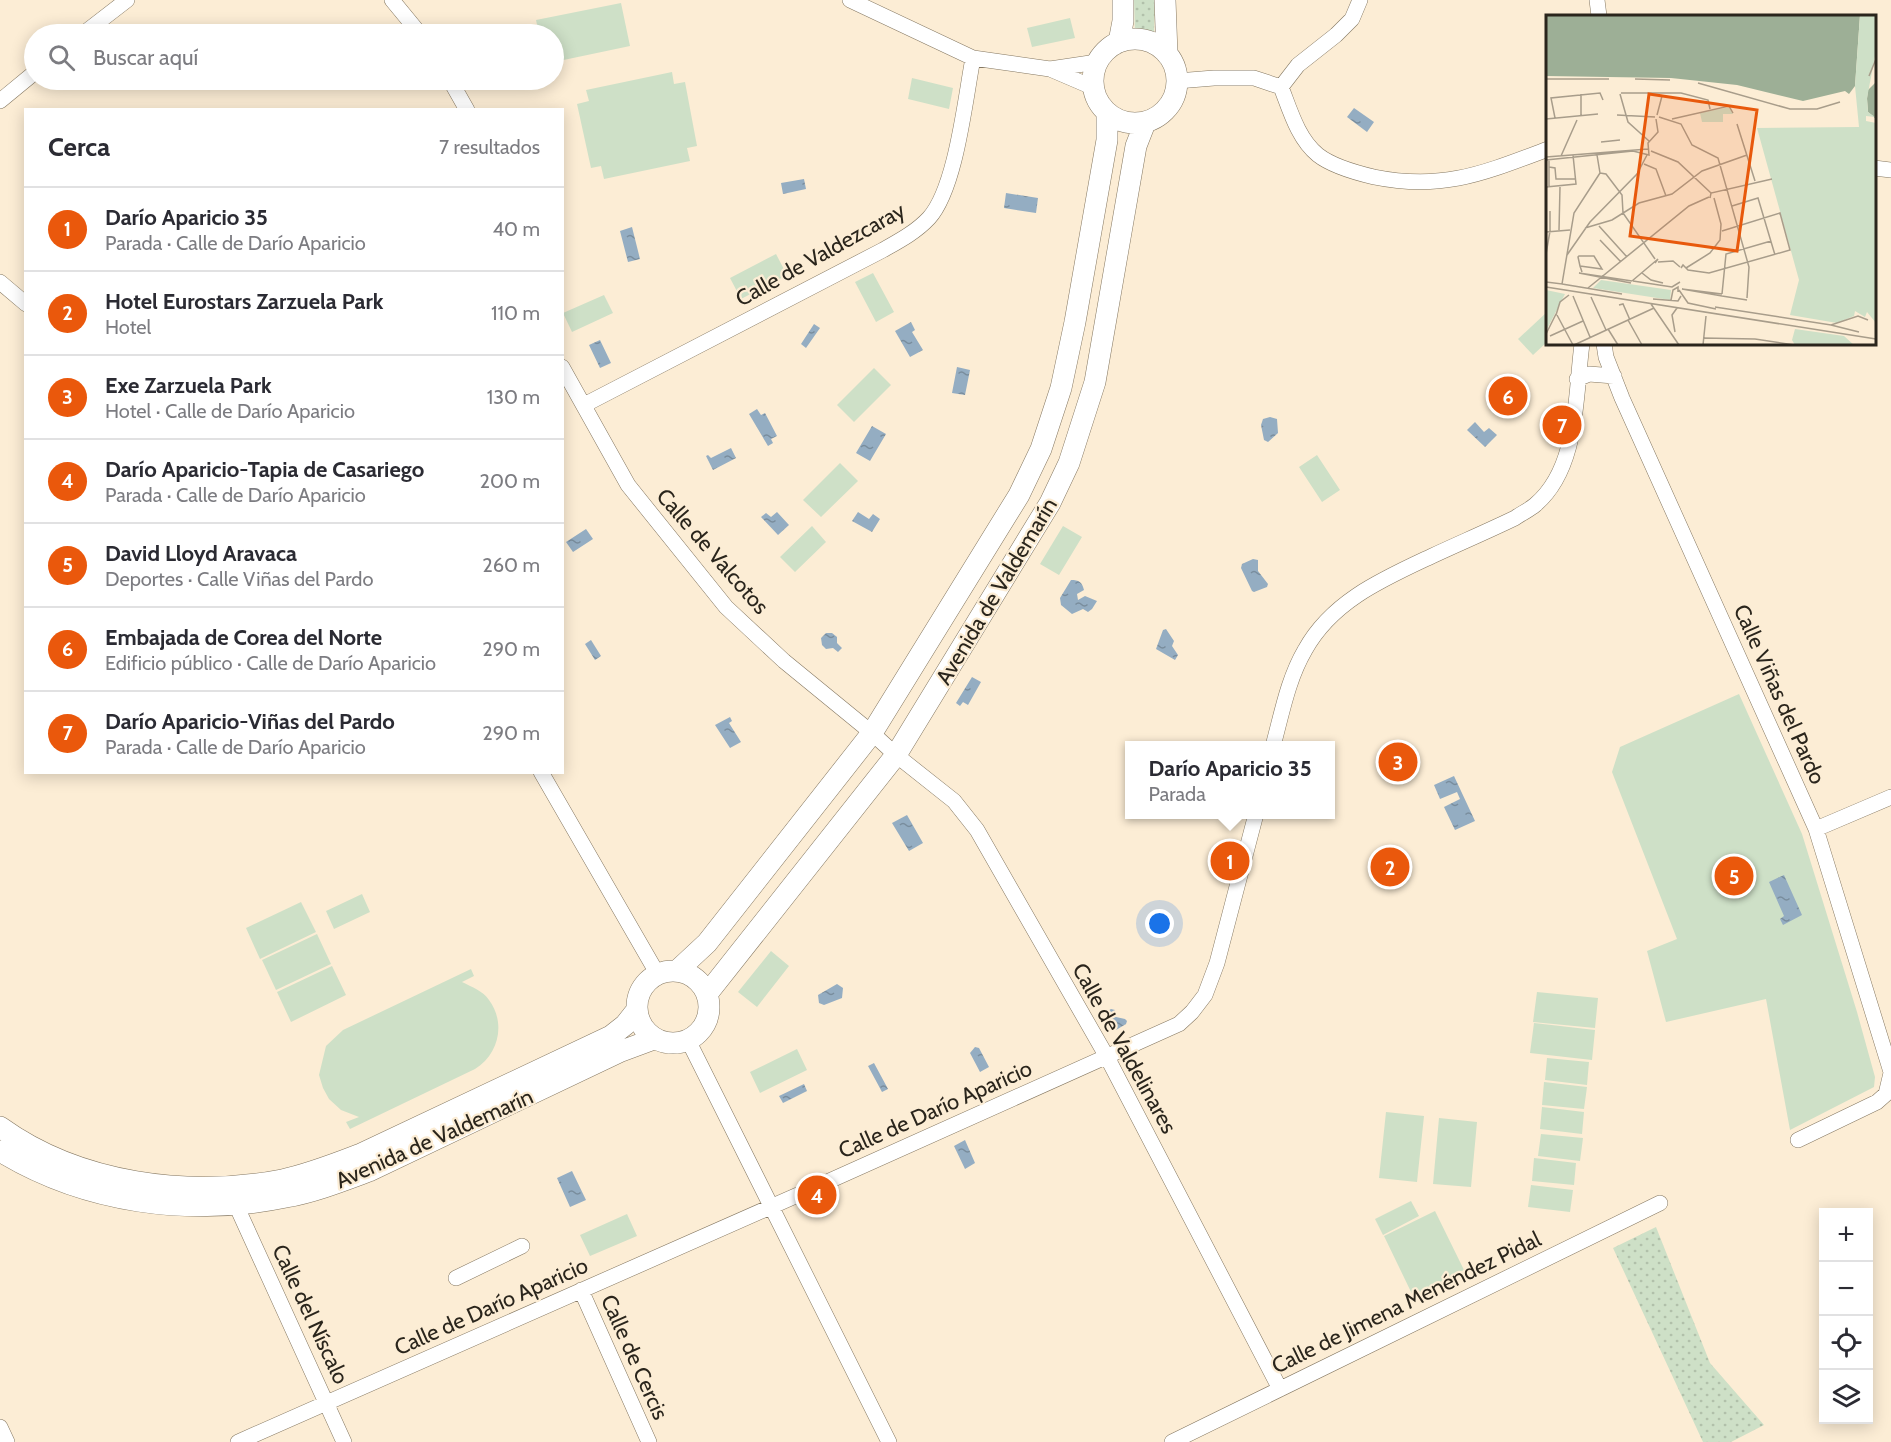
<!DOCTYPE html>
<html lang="es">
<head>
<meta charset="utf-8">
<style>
  body { margin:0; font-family:Cabin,sans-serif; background:#f7f7f7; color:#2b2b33 }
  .controls { position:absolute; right:18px; bottom:18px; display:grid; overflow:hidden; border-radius:0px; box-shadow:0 3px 15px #0003 }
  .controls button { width:54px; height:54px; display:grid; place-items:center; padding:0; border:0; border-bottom:2px solid #e1e1e2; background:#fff; color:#2b2b33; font:30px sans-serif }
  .you { position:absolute; left:1160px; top:924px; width:21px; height:21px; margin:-15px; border:4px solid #fff; border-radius:50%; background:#1a73e8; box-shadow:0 0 0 9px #1a73e833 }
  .badge { display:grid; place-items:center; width:39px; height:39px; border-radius:50%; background:#ea580c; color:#fff; font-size:20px; font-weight:700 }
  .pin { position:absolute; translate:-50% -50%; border:3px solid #fff; box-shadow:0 2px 6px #0006 }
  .popup { position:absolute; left:1125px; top:741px; width:210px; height:78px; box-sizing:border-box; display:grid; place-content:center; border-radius:0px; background:#fff; filter:drop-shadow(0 2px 4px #0005); font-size:20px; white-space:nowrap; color:#7c7c81 }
  .popup b { font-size:22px; color:#2b2b33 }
  .popup::after { content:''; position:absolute; left:50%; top:100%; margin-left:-12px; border:12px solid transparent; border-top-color:#fff }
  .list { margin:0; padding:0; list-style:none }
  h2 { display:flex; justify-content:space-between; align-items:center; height:78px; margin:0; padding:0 24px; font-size:26px }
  h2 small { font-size:20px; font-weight:400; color:#7c7c81 }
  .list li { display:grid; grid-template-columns:39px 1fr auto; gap:18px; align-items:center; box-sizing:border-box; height:84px; padding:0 24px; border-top:2px solid #e1e1e2 }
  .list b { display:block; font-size:22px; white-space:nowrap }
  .list p { margin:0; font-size:20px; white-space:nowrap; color:#7c7c81 }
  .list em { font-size:20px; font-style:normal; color:#7c7c81 }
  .icon { flex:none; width:33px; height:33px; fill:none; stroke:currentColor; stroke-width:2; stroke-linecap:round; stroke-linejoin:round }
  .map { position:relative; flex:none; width:1891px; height:1442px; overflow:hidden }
  .search { position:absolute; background:#fff; box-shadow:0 3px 15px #0003; left:24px; top:24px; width:540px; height:66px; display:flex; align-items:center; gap:15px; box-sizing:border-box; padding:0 21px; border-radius:33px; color:#7c7c81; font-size:22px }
  .panel { position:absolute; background:#fff; box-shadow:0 3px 15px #0003; left:24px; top:108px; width:540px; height:666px; border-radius:0px }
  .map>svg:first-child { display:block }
  .grass { fill:url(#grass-dots) }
  .pitch { fill:#cee0c7 }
  .water { fill:url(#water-ripples) }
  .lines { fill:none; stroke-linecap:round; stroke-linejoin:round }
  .street-casing { stroke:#847761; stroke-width:16 }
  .secondary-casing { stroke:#847761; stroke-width:22 }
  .street { stroke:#fff; stroke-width:15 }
  .secondary { stroke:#fff; stroke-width:21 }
  .labels { text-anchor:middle; stroke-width:4.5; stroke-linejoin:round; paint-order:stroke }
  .street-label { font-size:22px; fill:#2a251c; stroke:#fcedd5 }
  .inset-road { fill:none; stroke:#a89d8b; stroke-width:1.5 }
  .view { fill:#e8590c; fill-opacity:0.15; stroke:#e8590c; stroke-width:3 }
  .inset-edge { fill:none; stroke:#2a251c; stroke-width:3 }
</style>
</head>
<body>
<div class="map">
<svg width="1891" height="1442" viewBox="0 0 1891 1442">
  <defs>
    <pattern id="grass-dots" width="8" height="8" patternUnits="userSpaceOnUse" patternTransform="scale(1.5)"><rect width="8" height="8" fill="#cee0c7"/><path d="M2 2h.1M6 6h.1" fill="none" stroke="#b1c0aa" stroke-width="1.8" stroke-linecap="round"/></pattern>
    <pattern id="water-ripples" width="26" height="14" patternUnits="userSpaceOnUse" patternTransform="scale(1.5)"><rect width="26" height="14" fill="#94adc2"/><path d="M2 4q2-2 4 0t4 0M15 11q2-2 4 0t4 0" fill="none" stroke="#798d9d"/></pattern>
  </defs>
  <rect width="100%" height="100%" fill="#fcedd5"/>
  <path class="grass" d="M1134 0H1155L1154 35 1135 34Z
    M1656 1227 1710 1363 1764 1425 1731 1442H1703L1613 1248Z"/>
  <path class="pitch" d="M621 3 630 46 554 62V34H539L536 20Z
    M1070 18 1075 38 1032 47 1027 28Z
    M672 72 674 84 685 82 697 146 687 148 690 161 604 179 601 166 591 168 577 104 589 101 586 90Z
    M912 78 953 88 949 109 908 99Z
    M776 254 787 275 741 299 730 278Z
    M873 273 894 312 876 322 855 282Z
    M604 295 613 313 572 332 563 313Z
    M1547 312V342L1533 355 1518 339Z
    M874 368 891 385 854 422 837 405Z
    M1317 455 1340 490 1322 502 1299 467Z
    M840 463 858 481 821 517 803 500Z
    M812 526 826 542 795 572 780 557Z
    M1063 526 1082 537 1059 575 1040 564Z
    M1739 694 1802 834 1857 1012 1875 1077 1874 1087 1790 1130 1766 999 1666 1022 1647 951 1677 939 1612 772 1620 747Z
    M362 894 370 912 334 929 326 911Z
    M301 902 316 932 260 959 246 928Z
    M317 934 331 964 276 990 262 960Z
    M771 951 789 966 757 1007 738 992Z
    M332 966 346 995 291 1022 277 992Z
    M471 969 474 976 462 982C472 987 483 991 489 1000 506 1023 499 1054 475 1069L350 1129 346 1122 359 1117 341 1110 329 1099 323 1088 319 1075 326 1046 343 1030Z
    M1537 992 1598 998 1595 1028 1533 1022Z
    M1534 1023 1595 1030 1592 1060 1530 1053Z
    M797 1049 807 1070 760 1093 750 1072Z
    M1547 1058 1589 1062 1587 1085 1545 1080Z
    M1544 1082 1587 1087 1584 1109 1542 1105Z
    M1542 1107 1584 1112 1582 1134 1540 1129Z
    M1386 1112 1424 1116 1417 1182 1379 1178Z
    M1439 1118 1477 1122 1471 1187 1433 1184Z
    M1541 1134 1583 1138 1580 1161 1538 1156Z
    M1534 1158 1576 1163 1574 1185 1532 1181Z
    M1531 1185 1573 1190 1570 1212 1528 1207Z
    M1411 1201 1419 1216 1383 1235 1375 1219Z
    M1435 1211 1464 1270 1413 1296 1384 1236Z
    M627 1214 637 1236 590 1256 580 1235Z"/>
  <path class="water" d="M1354 108 1374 122 1367 132 1347 117Z
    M804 179 806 189 783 194 781 183Z
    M1006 193 1038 198 1036 213 1004 208Z
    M632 227 640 259 628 262 620 231Z
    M911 322 915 330 912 332 923 350 910 357 895 331Z
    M814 324 820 328 806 348 801 344Z
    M600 340 611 363 600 368 589 345Z
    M957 367 970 370 965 395 952 393Z
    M757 409 761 415 765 413 777 436 771 439 773 443 768 446 749 414Z
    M1270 417 1277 419 1278 433 1268 442 1264 440 1261 425 1263 419Z
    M1475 422 1484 432 1489 428 1497 435 1485 447 1467 430Z
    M872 426 886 434 870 461 856 453Z
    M731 448 736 458 713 470 706 456 708 455 711 458Z
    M777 512 789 525 778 535 761 517 766 513 771 517Z
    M858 512 869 519 873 514 880 519 872 532 852 521Z
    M586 529 593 539 573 552 566 542Z
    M1253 559 1258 560V571L1268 584 1267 587 1254 592 1252 591 1241 568 1242 564Z
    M1071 580C1079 580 1082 582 1084 590L1077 594 1078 600 1085 596 1097 601 1092 609 1088 612 1083 609 1072 614 1061 605 1060 598Z
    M1166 629 1174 641 1172 646 1178 655 1175 660 1156 649 1163 630Z
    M826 633H832L837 637V643L842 648 838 652 833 648 826 649 822 645 821 638Z
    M591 640 601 656 595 660 585 644Z
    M972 677 981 682 968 705 963 702 960 706 956 703Z
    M730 717 732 721 729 723 741 742 730 748 715 725Z
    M1454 776 1475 821 1455 830 1444 807 1460 799 1457 792 1440 799 1434 785Z
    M907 815 923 843 909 851 892 823Z
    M1784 875 1802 915 1783 925 1780 919 1784 916 1769 882Z
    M837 984 843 988 842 998 824 1005 819 1003 818 995Z
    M1111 1009 1115 1010 1116 1017 1125 1019 1127 1021 1126 1024 1116 1030 1106 1015V1012Z
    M975 1047 979 1048 989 1067 980 1072 970 1053Z
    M874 1063 888 1089 882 1092 868 1066Z
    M804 1084 807 1091 783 1103 779 1096Z
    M965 1140 975 1163 965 1169 954 1146Z
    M572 1171 586 1200 570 1207 557 1178Z"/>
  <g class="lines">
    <g class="street-casing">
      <path id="street" d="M392 0 420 34
        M850 0 973 58 1050 69 1092 87
        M1597 0 1599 16
        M83 34 127 0
        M1050 69 1097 62
        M450 80 467 110
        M1177 81 1214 78H1254L1281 87C1290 110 1298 139 1318 155 1332 166 1357 173 1374 177 1443 191 1484 173 1548 149
        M1281 87 1298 65 1336 35 1352 19 1360 0
        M0 101 34 73
        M1874 168 1891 170
        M0 282 26 304
        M1604 344 1606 357 1622 398 1816 829 1891 1072
        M562 367 628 485 726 607 784 661 872 733 896 755 954 801 977 830 1107 1057 1280 1389
        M1577 379 1589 374 1614 376
        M584 405 883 250C899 241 916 232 929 218 956 188 965 100 973 58
        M1273 746C1282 713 1288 679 1305 650 1332 601 1383 579 1432 556 1460 543 1488 531 1515 518 1522 513 1529 510 1535 505 1579 468 1575 396 1582 344
        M541 772 657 973
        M1816 829 1891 797
        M688 1040 889 1442
        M1798 1140 1877 1102 1886 1094 1891 1073
        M236 1205 344 1442
        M456 1278 522 1246
        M581 1290 649 1442
        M0 1427 7 1442
        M238 1442 818 1186 1179 1024 1192 1012 1205 995 1217 963 1256 814
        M1172 1442 1660 1203"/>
    </g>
    <g class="secondary-casing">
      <path id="secondary" d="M1165 0 1167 54
        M1093 81a42 42 0 1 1 84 0a42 42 0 1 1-84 0Z
        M1119 42 1123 21V0
        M678 970 707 943 872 733 1019 495 1041 449 1061 388 1075 322 1107 140V114
        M637 1007a36 36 0 1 1 72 0a36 36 0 1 1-72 0Z
        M707 994 896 755 1050 503 1069 463 1095 382 1136 146 1145 123
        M0 1127C79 1184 188 1198 282 1180 310 1174 335 1164 361 1154L611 1036 625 1025 636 1011
        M0 1151C85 1203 189 1217 286 1197 314 1192 342 1181 369 1171L619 1052 654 1039"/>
    </g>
    <use href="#street" class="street"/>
    <use href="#secondary" class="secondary"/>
  </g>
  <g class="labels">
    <g class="street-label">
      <text transform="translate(820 254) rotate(-29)" y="8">Calle de Valdezcaray</text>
      <text transform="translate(713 551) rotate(49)" y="8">Calle de Valcotos</text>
      <text transform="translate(996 591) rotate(-59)" y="8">Avenida de Valdemarín</text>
      <text transform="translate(1780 694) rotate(66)" y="8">Calle Viñas del Pardo</text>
      <text transform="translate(1125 1048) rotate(61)" y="8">Calle de Valdelinares</text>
      <text transform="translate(935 1109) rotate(-24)" y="8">Calle de Darío Aparicio</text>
      <text transform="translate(434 1138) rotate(-24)" y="8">Avenida de Valdemarín</text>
      <text transform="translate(1406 1302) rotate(-26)" y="8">Calle de Jimena Menéndez Pidal</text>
      <text transform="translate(491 1306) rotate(-24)" y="8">Calle de Darío Aparicio</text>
      <text transform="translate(311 1314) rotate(65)" y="8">Calle del Níscalo</text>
      <text transform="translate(635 1357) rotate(66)" y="8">Calle de Cercis</text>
    </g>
  </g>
  <g transform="translate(1546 15)">
    <rect width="330" height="330" fill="#fcedd5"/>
    <path d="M55 265 125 275 124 285 47 273ZM0 275 19 279 0 316Z" fill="#cee0c7"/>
    <path d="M0 0H314L309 71 303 79 299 76 257 86 191 70 125 63 0 61ZM330 67V104L322 97 321 84 322 75Z" fill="#9daf96"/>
    <path d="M314 0H330V36L321 83 322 97 329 102 320 101V106L330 108V308L321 297 319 302 309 296 308 301 291 308 244 300 253 265 211 113 313 112 309 71ZM184 92 187 99H177V107H156L154 98ZM249 314 298 321 308 330H249L246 325Z" fill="#cee0c7"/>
    <path class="inset-road" d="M323 61 330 44M0 64H63M89 64 124 65M152 68 244 94H271L294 87M75 78H135L162 85 164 94M74 79 82 107 103 126M35 100V79M71 100 109 102M111 100 116 81M113 102 135 109 146 130 172 143 203 252 201 283M9 103 5 83 54 78 57 85M0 104 52 99M126 104 183 91 187 98M191 109 209 166M55 127 74 125M105 136 132 147 165 178M15 141 31 105M0 142 102 134M0 145 87 136 103 140 102 128 112 117 110 104M98 149 110 154 120 181M3 152 9 153 10 164H29M54 158 60 159 76 180 77 198 109 244M0 172 30 169 27 140M3 172V145M164 183 165 178 226 164M186 191 212 183 229 240M53 211 81 242M39 213 66 205 93 188 126 179 156 156 201 140M13 215 14 172M4 216V196M0 217 24 215M54 225 75 247M0 239 4 216M21 240 44 207 91 159 101 140M112 247 127 246 134 252M34 251 56 254 48 241H33L32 242 34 251 36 257M135 253 137 250 142 255 163 258 244 235 234 198 176 216M140 253 164 238 174 225 175 209 168 183M96 258 105 265 117 268M86 266 112 244 109 248M87 266 126 272 134 267M0 267 16 269 28 198 54 158 51 140M85 268 33 258 86 266M16 269 76 279M0 272 330 324M42 273 143 191 163 182M133 275 142 288 170 294M176 279 180 239 225 226M27 281 44 322M176 281 136 274 176 279M176 281 201 285M45 282 60 315M107 284 132 286 135 281M125 285 127 275 132 272V277M105 289 133 330M73 290 77 289 84 305M169 292 285 310 312 301 322 305M10 300 14 287 23 280M11 300 27 330M82 305 96 330M285 310 313 317M62 314 72 330M129 317 126 300 131 293M0 319 10 299M4 321 37 306M157 323 209 324 248 330M28 330 108 293M157 330 160 301"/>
    <path class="view" d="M103 79 211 95 191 236 84 221Z"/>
    <rect width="330" height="330" class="inset-edge"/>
  </g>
</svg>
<div class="controls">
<button>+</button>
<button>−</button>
<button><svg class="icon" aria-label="locate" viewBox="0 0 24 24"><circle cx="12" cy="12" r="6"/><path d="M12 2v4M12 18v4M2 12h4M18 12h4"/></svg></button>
<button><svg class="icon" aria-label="layers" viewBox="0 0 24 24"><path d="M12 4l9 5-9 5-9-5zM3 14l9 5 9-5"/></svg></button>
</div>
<div class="you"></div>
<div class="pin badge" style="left:1230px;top:861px">1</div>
<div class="popup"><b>Darío Aparicio 35</b>Parada</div>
<div class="pin badge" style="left:1390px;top:867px">2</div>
<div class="pin badge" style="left:1398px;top:762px">3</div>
<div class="pin badge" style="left:817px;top:1195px">4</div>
<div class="pin badge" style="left:1734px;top:876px">5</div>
<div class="pin badge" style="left:1508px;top:396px">6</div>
<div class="pin badge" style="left:1562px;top:425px">7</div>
<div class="search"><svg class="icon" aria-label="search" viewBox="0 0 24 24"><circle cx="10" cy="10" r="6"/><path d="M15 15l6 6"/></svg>Buscar aquí</div>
<section class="panel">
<h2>Cerca<small>7 resultados</small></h2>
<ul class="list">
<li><span class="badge">1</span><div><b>Darío Aparicio 35</b><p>Parada · Calle de Darío Aparicio</p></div><em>40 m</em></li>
<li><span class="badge">2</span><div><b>Hotel Eurostars Zarzuela Park</b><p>Hotel</p></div><em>110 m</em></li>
<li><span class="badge">3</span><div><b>Exe Zarzuela Park</b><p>Hotel · Calle de Darío Aparicio</p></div><em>130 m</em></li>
<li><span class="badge">4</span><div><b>Darío Aparicio-Tapia de Casariego</b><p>Parada · Calle de Darío Aparicio</p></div><em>200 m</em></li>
<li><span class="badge">5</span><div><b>David Lloyd Aravaca</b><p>Deportes · Calle Viñas del Pardo</p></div><em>260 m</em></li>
<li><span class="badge">6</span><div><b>Embajada de Corea del Norte</b><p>Edificio público · Calle de Darío Aparicio</p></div><em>290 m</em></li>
<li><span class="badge">7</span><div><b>Darío Aparicio-Viñas del Pardo</b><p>Parada · Calle de Darío Aparicio</p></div><em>290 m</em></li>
</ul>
</section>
</div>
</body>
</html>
